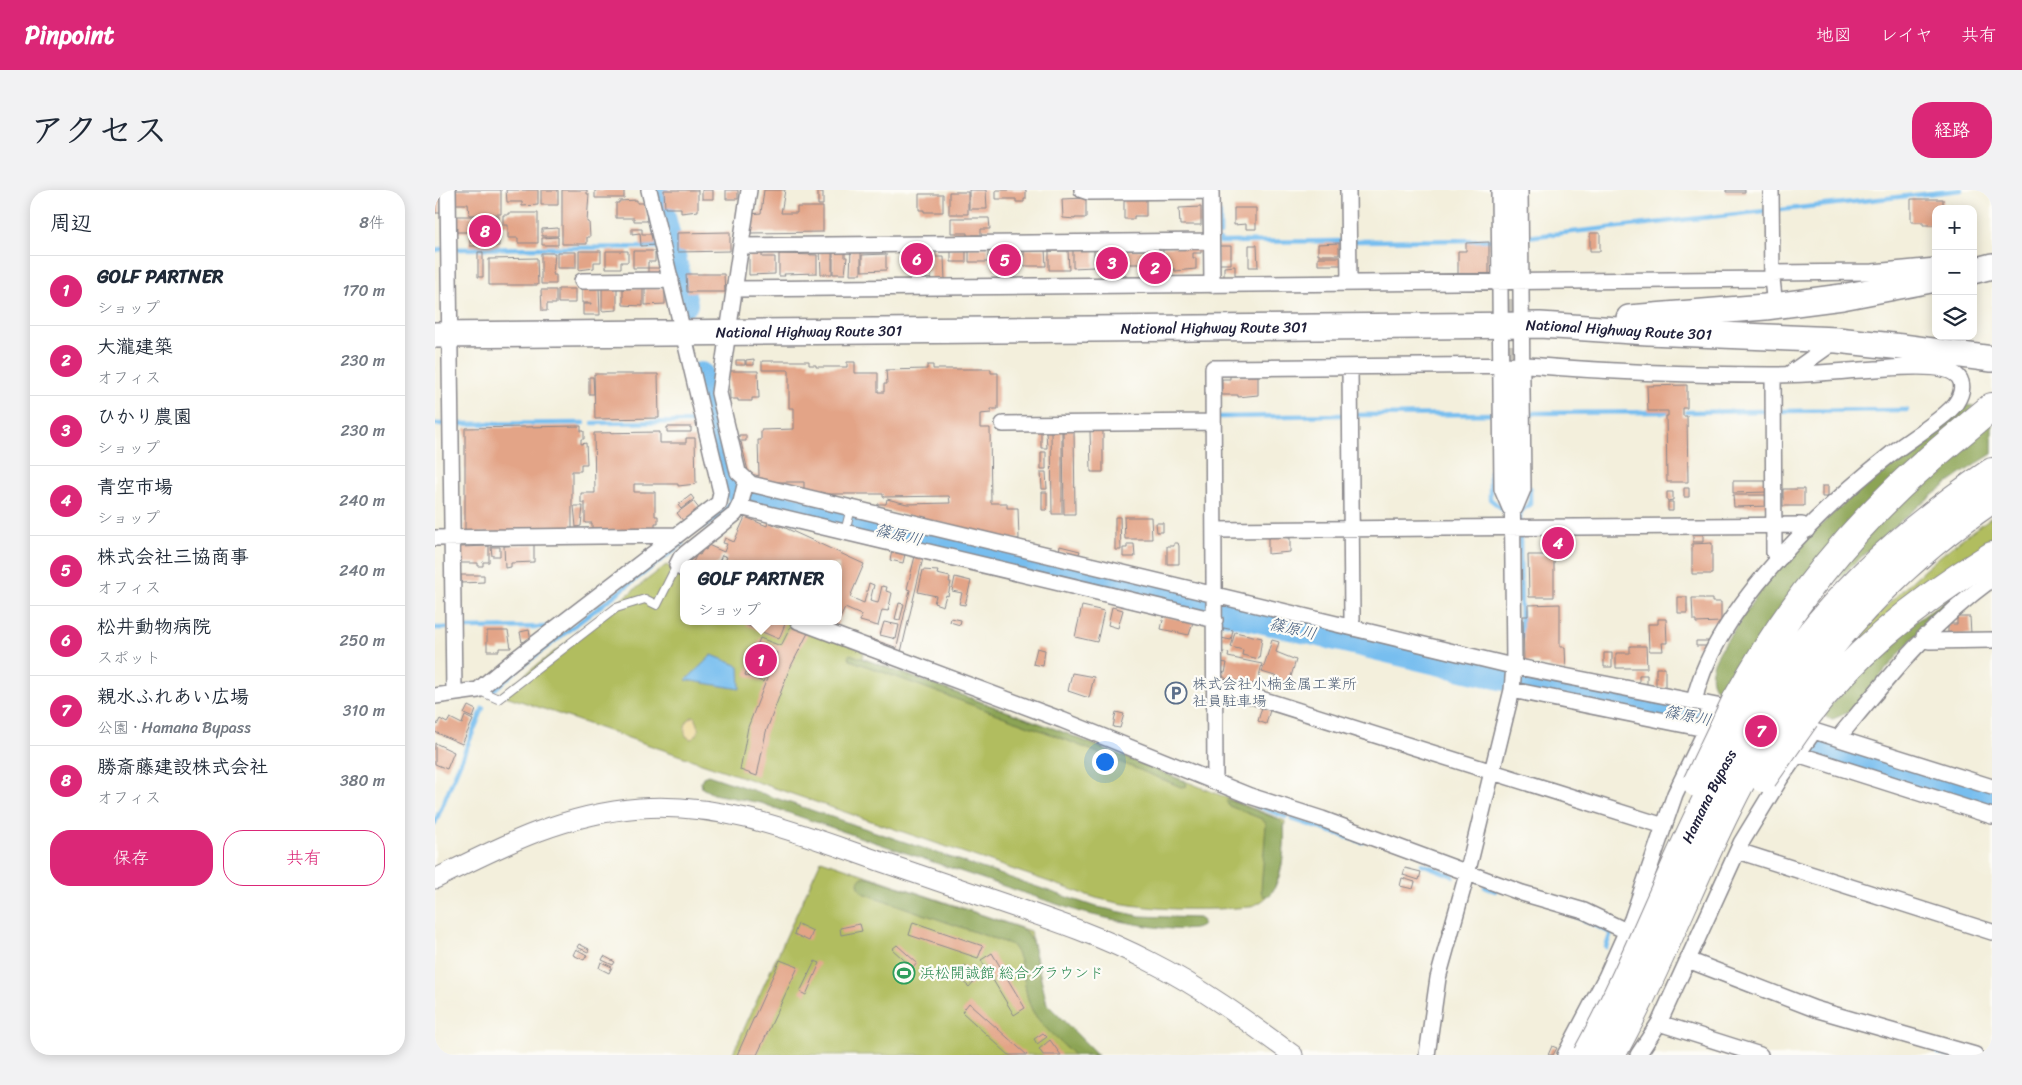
<!DOCTYPE html>
<html lang="ja">
<head>
<meta charset="utf-8">
<style>
  body { margin:0; font-family:Sriracha,"Klee One",sans-serif; background:#f2f2f3; color:#1f2937 }
  .controls { position:absolute; right:15px; top:15px; display:grid; overflow:hidden; border-radius:10px; box-shadow:0 2px 12px #0003 }
  .controls button { width:45px; height:45px; display:grid; place-items:center; padding:0; border:0; border-bottom:1px solid #e0e1e3; background:#fff; color:#1f2937; font:25px sans-serif }
  .you { position:absolute; left:669px; top:571px; width:18px; height:18px; margin:-12px; border:4px solid #fff; border-radius:50%; background:#1a73e8; box-shadow:0 0 0 8px #1a73e833 }
  .badge { display:grid; place-items:center; width:32px; height:32px; border-radius:50%; background:#db2777; color:#fff; font-size:16px; font-weight:700 }
  .pin { position:absolute; translate:-50% -50%; border:2px solid #fff; box-shadow:0 1px 5px #0006 }
  .popup { position:absolute; left:245px; top:370px; width:162px; height:65px; box-sizing:border-box; display:grid; place-content:center; border-radius:10px; background:#fff; filter:drop-shadow(0 1px 4px #0005); font-size:16px; white-space:nowrap; color:#747a83 }
  .popup b { font-size:19px; color:#1f2937 }
  .popup::after { content:''; position:absolute; left:50%; top:100%; margin-left:-10px; border:10px solid transparent; border-top-color:#fff }
  .list { margin:0; padding:0; list-style:none }
  h2 { display:flex; justify-content:space-between; align-items:center; height:65px; margin:0; padding:0 20px; font-size:21px }
  h2 small { font-size:16px; font-weight:400; color:#747a83 }
  .list li { display:grid; grid-template-columns:32px 1fr auto; gap:15px; align-items:center; box-sizing:border-box; height:70px; padding:0 20px; border-top:1px solid #e0e1e3 }
  .list b { display:block; font-size:19px; white-space:nowrap }
  .list p { margin:0; font-size:16px; white-space:nowrap; color:#747a83 }
  .list em { font-size:16px; font-style:normal; color:#747a83 }
  .actions { display:flex; gap:10px; padding:15px 20px }
  .actions a { flex:1; padding:11px 0; border:1px solid #db2777; border-radius:20px; text-align:center; font-size:18px; color:#db2777 }
  .actions .main { background:#db2777; color:#fff }
  .icon { flex:none; width:28px; height:28px; fill:none; stroke:currentColor; stroke-width:2; stroke-linecap:round; stroke-linejoin:round }
  .map { position:relative; flex:none; width:1557px; height:865px; overflow:hidden; border-radius:20px }
  header { display:flex; align-items:center; gap:30px; box-sizing:border-box; height:70px; padding:0 25px; background:#db2777; color:#fff }
  header strong { font-size:24px }
  nav { display:flex; gap:28px; margin-inline-start:auto; font-size:18px }
  .intro { display:flex; align-items:center; justify-content:space-between; box-sizing:border-box; height:120px; padding:0 30px }
  h1 { margin:0; font-size:35px }
  .button { padding:12px 22px; border-radius:20px; background:#db2777; color:#fff; font-size:18px; font-weight:700 }
  main { display:flex; gap:30px; padding:0 30px }
  aside { flex:1; background:#fff; border-radius:20px; box-shadow:0 2px 12px #0003 }
  .map>svg:first-child { display:block }
  .green { fill:#b1bd5e; stroke:#6a704c }
  .forest { fill:#8ca455; stroke:#576348 }
  .sand { fill:#eeda9e; stroke:#887e6c }
  .water { fill:#77beef; stroke:#4c7095 }
  .lines { fill:none; stroke-linecap:round; stroke-linejoin:round }
  .stream { stroke:#77beef; stroke-width:4.5 }
  .river { stroke:#77beef; stroke-width:26 }
  .building { fill:#e3a487 }
  .minor-tunnel { stroke:#c9c6bc; stroke-width:15; stroke-dasharray:15 8; stroke-linecap:butt }
  .service-casing { stroke:#8a888c; stroke-width:10 }
  .minor-casing { stroke:#8a888c; stroke-width:18 }
  .tertiary-casing { stroke:#8a888c; stroke-width:21 }
  .trunk-casing { stroke:#8a888c; stroke-width:28 }
  .motorway-casing { stroke:#8a888c; stroke-width:30 }
  .service { stroke:#fff; stroke-width:8 }
  .minor { stroke:#fff; stroke-width:15 }
  .tertiary { stroke:#fff; stroke-width:19 }
  .trunk { stroke:#fff; stroke-width:25 }
  .motorway { stroke:#fff; stroke-width:28 }
  .motorway-bridge-casing { stroke:#8a888c; stroke-width:30; stroke-linecap:butt }
  .motorway-bridge { stroke:#fff; stroke-width:28 }
  .labels { text-anchor:middle; stroke-width:4.5; stroke-linejoin:round; paint-order:stroke }
  .street-label { font-size:15px; fill:#22223b; stroke:#fdfcf7 }
  .service-label { font-size:15px; fill:#4e5e75; stroke:#fdfcf7; text-anchor:start }
  .leisure-label { font-size:15px; fill:#27864d; stroke:#fdfcf7; text-anchor:start }
  .water-label { font-size:16px; font-style:italic; fill:#40597a; stroke:#fdfcf7 }
</style>
</head>
<body>
<header>
<strong>Pinpoint</strong>
<nav><a>地図</a><a>レイヤ</a><a>共有</a></nav>
</header>
<div class="intro"><h1>アクセス</h1><a class="button">経路</a></div>
<main>
<aside>
<h2>周辺<small>8件</small></h2>
<ul class="list">
<li><span class="badge">1</span><div><b>GOLF PARTNER</b><p>ショップ</p></div><em>170 m</em></li>
<li><span class="badge">2</span><div><b>大瀧建築</b><p>オフィス</p></div><em>230 m</em></li>
<li><span class="badge">3</span><div><b>ひかり農園</b><p>ショップ</p></div><em>230 m</em></li>
<li><span class="badge">4</span><div><b>青空市場</b><p>ショップ</p></div><em>240 m</em></li>
<li><span class="badge">5</span><div><b>株式会社三協商事</b><p>オフィス</p></div><em>240 m</em></li>
<li><span class="badge">6</span><div><b>松井動物病院</b><p>スポット</p></div><em>250 m</em></li>
<li><span class="badge">7</span><div><b>親水ふれあい広場</b><p>公園 · Hamana Bypass</p></div><em>310 m</em></li>
<li><span class="badge">8</span><div><b>勝斎藤建設株式会社</b><p>オフィス</p></div><em>380 m</em></li>
</ul>
<div class="actions"><a class="main">保存</a><a>共有</a></div>
</aside>
<div class="map">
<svg width="1557" height="865" viewBox="0 0 1557 865">
  <rect width="100%" height="100%" fill="#fdfcf7"/>
  <filter id="ink" filterUnits="userSpaceOnUse"><feTurbulence type="fractalNoise" baseFrequency=".02" numOctaves="2"/><feDisplacementMap in="SourceGraphic" scale="10" xChannelSelector="R" yChannelSelector="G"/><feConvolveMatrix kernelMatrix="1 2 1 2 8 2 1 2 1" color-interpolation-filters="sRGB"/></filter>
  <filter id="wash" filterUnits="userSpaceOnUse"><feTurbulence type="fractalNoise" baseFrequency=".0096" numOctaves="4" result="noise"/><feDisplacementMap in="SourceGraphic" scale="20" xChannelSelector="R" yChannelSelector="G"/><feGaussianBlur stdDeviation="1.12" result="paint"/><feColorMatrix in="noise" values="0 0 0 0 0 0 0 0 0 0 0 0 0 0 0 0 0 1.4 0 .05"/><feComposite in="paint" operator="in"/></filter>
  <g filter="url(#wash)">
    <rect width="100%" height="100%" fill="#f3efdc"/>
    <path class="green" d="M1557 327V357L1401 471C1447 417 1498 367 1557 327Z
      M231 375 248 383V431H352L429 461 427 468 623 540 850 631C847 666 853 703 815 717 764 721 711 721 661 708L65 504Z
      M386 670 595 741 612 814 663 865H297Z"/>
    <path class="forest" d="M1532 215 1539 216 1295 501C1289 503 1282 503 1279 496 1269 479 1289 455 1298 441 1308 427 1317 411 1328 397 1386 327 1458 269 1532 215Z
      M1557 232V264C1493 303 1437 354 1386 408L1380 409 1422 351Z
      M1535 395 1479 447 1414 522 1398 529 1392 528 1388 524 1454 449Z
      M415 464 623 540 749 591 752 596 746 597 621 546 415 470 413 466Z
      M273 585 658 716 705 726 764 728 768 731 767 736C753 748 666 727 645 722L348 621 326 613 278 604 267 598 266 592 268 587Z
      M793 610 843 629 849 635C851 656 847 688 835 706H828L826 701 831 634 827 629 794 616 791 611Z
      M427 687H434L585 738 591 742 597 751 612 814 663 865H639C626 852 608 838 598 822 587 803 591 771 577 755L428 703 424 698 423 692Z"/>
    <path class="sand" d="M258 526C265 533 266 545 256 549L251 546C248 539 250 531 258 526Z"/>
    <path class="water" d="M277 465 304 476 305 499 251 490Z"/>
    <g class="lines">
      <path class="stream" d="M784 0V1
        M1345 20 1526 0
        M785 24V44
        M1091 47 1330 21
        M785 50V52L908 51
        M920 51 1059 50
        M20 59 224 57
        M0 60 7 59
        M1345 221 1472 220
        M1252 222 1332 221
        M921 225 1060 224V227
        M783 227 909 225
        M1094 228V223L1231 222
        M158 233 257 232
        M0 234H8
        M23 234 149 233
        M1060 274V277L1055 282V309L1071 322
        M1085 331V322L1095 314V298
        M269 337C284 326 301 317 296 295
        M1085 346 1086 447
        M0 438H11
        M25 438 115 437
        M1087 485V492
        M55 503 84 478 247 354
        M820 615 851 627
        M857 629 928 652
        M0 633 48 518
        M987 674 1018 686
        M1050 697 1060 701
        M1139 725 1176 743 1171 757
        M1502 862 1513 865"/>
      <path class="river" d="M221 0 250 114
        M266 185 291 287 303 301 319 310 1070 488 1300 534
        M1346 545 1557 611"/>
    </g>
    <g id="blocks">
      <path class="building" d="M20 0H66V24L34 25 33 14H20Z
        M71 0H103V15L87 16V12H72Z
        M106 0H123V15H106Z
        M127 0H152V4H154L152 32H154L155 47H152V54H127Z
        M160 0H189V8H160Z
        M229 0H263V21L246 23V18H230Z
        M267 0H278V9H267Z
        M291 0H303V9H291Z
        M329 0H350L346 23H362V17H388V42L315 43V24L326 23Z
        M534 0H551L552 19H534Z
        M561 0H591V9H589V12H581V9H561Z
        M1291 0H1310V2H1291Z
        M383 2H388V15H383Z
        M514 2H533V24H514Z
        M484 4H508V22H489V20H484Z
        M0 8H5V23H0Z
        M651 8V28H640V29L628 28 627 9Z
        M689 9H711V26H699V29H689Z
        M1476 9H1508V19H1501V35H1488V32H1476Z
        M202 10V13H210L212 31H199V28H181V13H184V11Z
        M766 17V35H745L744 18Z
        M799 18H821V39H811V34L799 35Z
        M73 23H103V53H83V48H73V35H68V25H73Z
        M20 26H64V56H35V42H20Z
        M516 28H554L555 39H546V45H537V46H532V43H516Z
        M123 38V46H107V39Z
        M197 39H207V44H221V55L206 56 205 43 197 44Z
        M295 42V61L242 62V43Z
        M1155 43H1165V61H1155Z
        M123 47V55H107V48Z
        M1054 52V85L1023 86V61H1031V53Z
        M904 53V65H883V54Z
        M814 55H822L823 77H814Z
        M782 56H796V74H782Z
        M728 57H766V63H758V68H761V79L740 81V79H728Z
        M516 58H531V72H516Z
        M534 58H553V72H534Z
        M410 59V67H412L410 84H398V60Z
        M416 59H426V84H415Z
        M470 59 494 60V81H487V78L470 79Z
        M496 59H501V67H509L510 90H496Z
        M589 59H610L611 76H589Z
        M667 59H688L689 85H691V88L685 89V84L666 83 665 62H667Z
        M385 60H397V84H386Z
        M638 60H659V77L638 78Z
        M691 60H713V74H692Z
        M144 61H166V72H159V78L144 80Z
        M171 61H193V72H186V78H171Z
        M198 61H220V72H213V78H198Z
        M614 61H633L634 80H614Z
        M43 62H48V87H43Z
        M122 62H141V78H122Z
        M558 62H582V79H558Z
        M106 63H120L118 85H121V94H106Z
        M314 63H327V67H340V84L314 85Z
        M344 64 382 65V83L349 84 350 86H344Z
        M451 64V80L427 81V65Z
        M883 67H906V75H883Z
        M102 68 103 95H54V69Z
        M714 68H726L727 87 714 88Z
        M800 76V87H789V77Z
        M213 78H226V85H213Z
        M251 84H289L290 102H252Z
        M164 98 165 125H148V114H156V113H147V99Z
        M167 98H182V120L167 121Z
        M208 98V116L188 115V99Z
        M210 98H230V114L210 115Z
        M123 99H140V113H123Z
        M106 100H121V114H112V121H107Z
        M319 169V175H311V170Z
        M301 170H310V175H301Z
        M327 171H374V175H381V177H412V172H420V183H443V202H449V194H452L451 180 492 179V175H498V179H556V183H563V219H556V223L545 224V238H555L556 313H572V318H583L584 349H572L442 318 443 314H451L452 309 472 314 515 313 514 306 448 307V304H383L369 301V292H331L309 283 302 254 306 252 313 281 316 284 324 286 323 250H326V240L359 239V218H354V180H327Z
        M294 181H323L324 208H317V211H303V209H295Z
        M159 184H223L224 228 160 229Z
        M795 186H823V205L803 207V205H787V189H795Z
        M154 187H158L159 204H154Z
        M1252 195V218H1248V226H1252L1253 292H1232L1231 226H1233V221H1213L1212 196Z
        M146 236V241H149V249H146V254L151 253 152 274H146V281H137V342L30 343V238Z
        M232 237H256V242H232Z
        M639 239 640 324H629L628 240Z
        M616 240H627V324H617Z
        M655 240H668V282H656Z
        M225 242V253H251V248H260L261 294 243 296V294H199V302H220V326H223V333H220V340L157 341V333H150V313H146V303H160L159 243Z
        M606 242H611L612 258H606Z
        M304 245H311V251H304Z
        M606 262H611V279H606Z
        M606 282H611L612 299H607Z
        M1298 291H1333V302L1298 303Z
        M1387 296H1393V307H1387Z
        M1249 298H1254V307H1249Z
        M1348 299H1369V316H1348Z
        M607 302H612V320H607Z
        M1232 302H1238V310L1232 311Z
        M256 305 259 309 246 319 243 315Z
        M1298 305H1334V316L1299 317Z
        M258 311 265 320 249 332 242 323Z
        M1233 312H1238V321H1233Z
        M139 316H148L146 336 141 337Z
        M310 327 332 336 333 332 345 337 346 336 429 374 415 407 429 413 434 393 439 395 435 411 443 413 447 396 452 397 451 401 457 403 453 421 447 420 443 436 425 431 426 425 410 418 400 439 382 431H404V374H289L292 367 287 365 283 374H257L262 364 265 365 268 359 271 360 273 355 289 362 292 354 288 353 290 348 299 352Z
        M680 327H685L686 360H680Z
        M689 327H716L717 349H690Z
        M721 333H728V342H722Z
        M1258 342H1268V352H1258Z
        M833 346 855 348V362L833 364Z
        M1120 346H1126V360H1121Z
        M739 353H743L744 356V374H732V356H739Z
        M1277 353V384H1257V354Z
        M99 354V372L76 373V377L70 378 69 356Z
        M692 354H699L700 367H688V358H692Z
        M54 356V372H48V376H43V373H26L25 357Z
        M625 356 645 361 643 366 624 362Z
        M56 357H65V366H57Z
        M457 361 470 364 468 373 455 370Z
        M1093 365H1119V407H1094Z
        M480 366 488 368 466 462 461 461 475 400 472 399Z
        M488 380 503 381 502 384 515 387 514 392H516L513 406 511 405 508 416 499 413 501 406 483 402Z
        M26 385H49V392L26 393Z
        M520 387 536 391 530 415 524 414 527 403 517 401Z
        M1243 407H1252V423H1243Z
        M1257 408H1269V409H1277V412H1286V432L1261 433V430H1258Z
        M464 413 469 414 465 430 460 429Z
        M1125 414V457H1130L1131 481 1114 477V475H1104V472H1089L1088 426H1093V415Z
        M647 416 669 421 662 452 640 447Z
        M677 417 688 420 683 438 673 435Z
        M729 426 758 432 754 445 726 439Z
        M1522 427H1535L1536 444 1513 445V434H1522Z
        M516 428 526 430 525 435 515 432Z
        M1223 429H1231L1232 453H1227L1228 461H1214L1213 434H1223Z
        M313 431H344L350 434 344 449 311 435Z
        M449 432 464 435 461 449 445 445Z
        M357 434 373 443 354 480 331 542 322 586 305 580 313 537 342 463 340 462 328 492 310 485 325 448 346 456Z
        M789 438 798 440 796 450 786 448Z
        M94 440 96 450 87 452 85 442Z
        M52 441H73L76 458H64V461H52Z
        M800 442 827 448 824 469 807 465 808 460 796 457Z
        M434 448 460 457 459 460 433 450Z
        M837 450 844 452 841 462 861 470 854 493 842 490 843 487 827 482Z
        M1261 451H1273V456H1261Z
        M1195 456H1211L1212 478H1181V463H1195Z
        M602 458 610 460 608 476 598 474Z
        M788 462 794 463 793 467 827 474 822 494 818 493 817 495 795 489V492H791L792 489 786 485 787 482 790 483 792 473 786 472Z
        M1169 463H1177V477H1169Z
        M1221 478H1230V497H1221Z
        M637 483 659 487 654 508 633 501Z
        M1204 485H1212V494H1204Z
        M33 516 41 520 38 528 29 524Z
        M827 517 835 520 831 534 823 531Z
        M681 522 689 524 685 538 678 537Z
        M30 526 38 530 27 554 0 542V534L2 535 5 529 12 533 15 528 27 534Z
        M0 553 19 562 12 579 0 574Z
        M970 678 986 682 984 690 968 685Z
        M967 688 980 692 978 699 965 696Z
        M478 732 548 756 543 768 474 745Z
        M363 734 378 741 374 751 359 744Z
        M425 734 427 741 406 745 405 738Z
        M144 754 154 759 153 762 142 757Z
        M462 755 482 773 478 778 457 759Z
        M141 759 152 765 149 770 138 765Z
        M557 763 590 818 579 825 546 770Z
        M169 766 180 772 178 775 167 770Z
        M345 770 363 777 322 865H302Z
        M380 771 385 773 371 805 365 802Z
        M166 772 177 777 174 783 164 778Z
        M530 775 543 787 534 797 521 785Z
        M534 813 592 865H574L527 822Z
        M608 843 612 847 602 854 599 849Z
        M615 850 626 865H608L604 859Z
        M1117 856 1122 858 1118 865H1113Z"/>
    </g>
  </g>
  <g filter="url(#ink)">
    <use href="#blocks" fill-opacity="0" stroke="#8a888c" stroke-width="1"/>
    <g class="lines">
      <path class="minor-tunnel" d="M1075 86 1076 184"/>
      <g class="service-casing">
        <path id="service" d="M410 342 416 318
          M43 500 63 509 181 418 210 409 222 415 242 375"/>
      </g>
      <g class="minor-casing">
        <path id="minor" d="M13 0 19 503
          M314 0 284 203 303 282 316 294 1073 475 1302 520
          M647 0 653 2 776 1
          M776 0 777 95
          M913 0 914 93
          M1064 0 1067 299 1075 318
          M1075 0V86
          M1336 0 1337 89 1340 116
          M306 56 776 51
          M1337 83 1438 82 1501 76
          M147 91 236 90
          M299 99 1337 89
          M915 177 917 429 915 437
          M1354 184 1402 150
          M1338 185 1339 363 1345 368
          M568 234 778 232
          M304 317 780 430
          M1080 318 1088 299 1085 0
          M779 340 1367 335 1372 340
          M0 348 242 345
          M248 379 242 375 246 367 300 324 306 312 311 291
          M363 431 627 530 815 606 887 629 1087 703 1149 721 1191 741
          M1489 446 1494 451 1557 450
          M780 498H791L1229 636
          M1077 500 1270 539
          M0 506 43 500 78 471 284 313 286 302 214 0
          M1360 535 1557 597
          M1403 548C1451 490 1495 434 1557 389
          M1362 564 1557 626
          M780 592 778 178 1093 175C1173 182 1256 185 1336 185 1371 185 1406 181 1441 179 1459 178 1520 170 1526 192 1528 199 1525 207 1521 213 1512 227 1471 252 1456 264 1386 319 1277 423 1259 512
          M1303 661 1557 742
          M1253 770 1380 819 1540 865
          M1224 833 1325 865
          M992 865 1003 788 1032 684 1077 500 1079 476 1076 184
          M1130 865 1171 787 1197 729 1240 604 1269 544 1275 515
          M1203 865 1224 833 1306 653 1345 589 1379 541"/>
      </g>
      <g class="tertiary-casing">
        <path id="tertiary" d="M0 689C68 655 128 624 205 618 289 612 366 644 444 671 488 686 532 701 576 716 623 732 670 748 714 771 766 797 812 831 858 865"/>
      </g>
      <g class="trunk-casing">
        <g id="trunk">
          <path d="M1538 81 1557 76"/>
          <path d="M1194 128 1330 117 1407 107 1501 89"/>
          <path id="s1" d="M0 145 1105 135 1213 142 1402 150 1467 157 1557 169"/>
        </g>
      </g>
      <g class="motorway-casing">
        <path id="motorway" d="M1301 511C1343 434 1396 363 1459 302 1490 271 1524 245 1557 217
          M1324 517C1339 495 1353 472 1370 451 1422 384 1487 329 1557 282
          M1347 522C1403 438 1472 366 1557 309
          M1370 528C1420 461 1486 409 1557 366"/>
      </g>
      <use href="#service" class="service"/>
      <use href="#minor" class="minor"/>
      <use href="#tertiary" class="tertiary"/>
      <use href="#trunk" class="trunk"/>
      <use href="#motorway" class="motorway"/>
      <g class="motorway-bridge-casing">
        <g id="motorway-bridge">
          <path d="M1328 588 1370 528"/>
          <path d="M1262 593 1301 511"/>
          <path id="s2" d="M1152 865C1214 752 1253 625 1324 517"/>
          <path d="M1176 865C1238 753 1276 629 1347 522"/>
        </g>
      </g>
      <use href="#motorway-bridge" class="motorway-bridge"/>
    </g>
  </g>
  <defs>
    <g id="parking-ring" transform="scale(1.125)"><circle r="9.5" fill="#fdfcf7" stroke="#5c6f8a" stroke-width="1.5"/><path d="M-3.5-5.5H1a3.5 3.5 0 0 1 0 7H-1V5.5H-3.5ZM-1-3.4V-.6H.8a1.4 1.4 0 0 0 0-2.8Z" fill="#5c6f8a"/></g>
    <g id="stadium-ring" transform="scale(1.125)"><circle r="9.5" fill="#fdfcf7" stroke="#2e9e5b" stroke-width="1.5"/><path d="M0-5a6.5 5 0 1 0 0 10a6.5 5 0 1 0 0-10ZM-3.5-1.8h7v3.6h-7Z" fill="#2e9e5b"/></g>
  </defs>
  <g fill-rule="evenodd">
    <use href="#parking-ring" x="741" y="503"/>
    <use href="#stadium-ring" x="469" y="783"/>
  </g>
  <g class="labels">
    <g class="street-label">
      <text dy="5" stroke="none"><textPath href="#s1" startOffset="779">National Highway Route 301</textPath></text>
      <text dy="5" stroke="none"><textPath href="#s1" startOffset="1184">National Highway Route 301</textPath></text>
      <text dy="5" stroke="none"><textPath href="#s1" startOffset="374">National Highway Route 301</textPath></text>
      <text dy="5" stroke="none"><textPath href="#s2" startOffset="286">Hamana Bypass</textPath></text>
    </g>
    <g class="service-label">
      <text x="757" y="499">株式会社小楠金属工業所<tspan x="757" dy="17">社員駐車場</tspan></text>
    </g>
    <g class="leisure-label">
      <text x="485" y="788">浜松開誠館 総合グラウンド</text>
    </g>
    <g class="water-label">
      <text transform="translate(464 344) rotate(13)" y="6">篠原川</text>
      <text transform="translate(858 438) rotate(13)" y="6">篠原川</text>
      <text transform="translate(1253 525) rotate(11)" y="6">篠原川</text>
    </g>
  </g>
</svg>
<div class="controls">
<button>+</button>
<button>−</button>
<button><svg class="icon" aria-label="layers" viewBox="0 0 24 24"><path d="M12 4l9 5-9 5-9-5zM3 14l9 5 9-5"/></svg></button>
</div>
<div class="you"></div>
<div class="pin badge" style="left:326px;top:470px">1</div>
<div class="popup"><b>GOLF PARTNER</b>ショップ</div>
<div class="pin badge" style="left:720px;top:78px">2</div>
<div class="pin badge" style="left:677px;top:73px">3</div>
<div class="pin badge" style="left:1123px;top:353px">4</div>
<div class="pin badge" style="left:570px;top:70px">5</div>
<div class="pin badge" style="left:482px;top:69px">6</div>
<div class="pin badge" style="left:1326px;top:541px">7</div>
<div class="pin badge" style="left:50px;top:41px">8</div>
</div>
</main>
</body>
</html>
